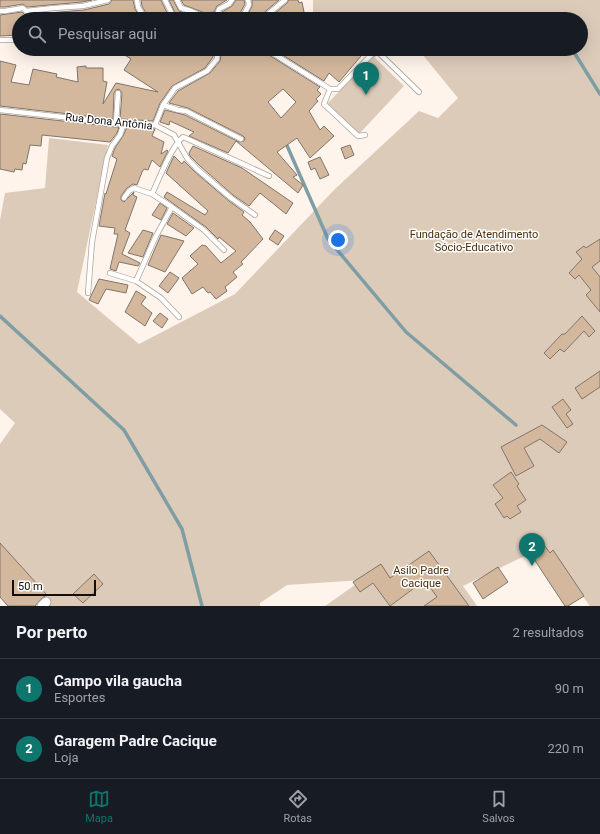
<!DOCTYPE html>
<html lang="pt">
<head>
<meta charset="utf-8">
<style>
  body { margin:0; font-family:Roboto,sans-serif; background:#242831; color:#f1f3f6 }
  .scale { position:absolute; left:12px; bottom:10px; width:84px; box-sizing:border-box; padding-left:4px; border:2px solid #110d0a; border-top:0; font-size:11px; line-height:14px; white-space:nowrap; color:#110d0a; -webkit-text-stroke:3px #fff; paint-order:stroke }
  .you { position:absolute; left:338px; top:240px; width:14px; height:14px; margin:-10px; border:3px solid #fff; border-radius:50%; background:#1a73e8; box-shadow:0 0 0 6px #1a73e833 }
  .badge { display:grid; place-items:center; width:26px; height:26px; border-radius:50%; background:#0f766e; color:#fff; font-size:13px; font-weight:700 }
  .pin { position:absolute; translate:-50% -33px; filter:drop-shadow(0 1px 2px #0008) }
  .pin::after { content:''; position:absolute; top:21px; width:14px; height:12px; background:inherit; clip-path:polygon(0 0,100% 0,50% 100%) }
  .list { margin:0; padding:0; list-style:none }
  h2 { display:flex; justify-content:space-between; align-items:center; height:52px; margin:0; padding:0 16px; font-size:17px }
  h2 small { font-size:13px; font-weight:400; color:#9ea1a6 }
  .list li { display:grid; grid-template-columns:26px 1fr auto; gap:12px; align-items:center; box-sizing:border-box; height:60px; padding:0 16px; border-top:1px solid #363941 }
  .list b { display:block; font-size:15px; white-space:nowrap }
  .list p { margin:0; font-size:13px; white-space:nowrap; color:#9ea1a6 }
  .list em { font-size:13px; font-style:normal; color:#9ea1a6 }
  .icon { flex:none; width:22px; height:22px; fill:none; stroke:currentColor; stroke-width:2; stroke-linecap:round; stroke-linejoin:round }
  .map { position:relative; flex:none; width:600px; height:606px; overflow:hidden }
  .search { position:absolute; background:#171b24; box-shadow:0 4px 16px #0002; left:12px; right:12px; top:12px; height:44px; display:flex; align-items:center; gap:10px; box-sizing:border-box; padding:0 14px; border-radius:22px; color:#9ea1a6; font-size:15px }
  .sheet { height:172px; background:#171b24 }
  nav { display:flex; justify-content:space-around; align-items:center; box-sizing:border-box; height:56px; border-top:1px solid #363941; background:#171b24; font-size:11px; color:#9ea1a6 }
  nav a { display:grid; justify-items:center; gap:2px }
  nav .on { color:#0f766e }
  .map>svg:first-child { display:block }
  .green { fill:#ddcbba }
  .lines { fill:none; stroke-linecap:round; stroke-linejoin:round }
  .stream { stroke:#7f9ea3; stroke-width:3.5 }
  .building { fill:#d4b89d; stroke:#80756b; fill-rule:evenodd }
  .service-casing { stroke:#afa49a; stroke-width:6 }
  .minor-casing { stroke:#afa49a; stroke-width:11 }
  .service { stroke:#fff; stroke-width:4.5 }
  .minor { stroke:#fff; stroke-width:9 }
  .labels { text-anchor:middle; stroke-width:3; stroke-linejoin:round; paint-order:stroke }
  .street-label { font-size:11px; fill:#110d0a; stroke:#fff }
  .park-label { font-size:11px; fill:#482b08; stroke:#fff }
</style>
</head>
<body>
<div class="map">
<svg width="600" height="606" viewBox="0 0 600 606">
  <rect width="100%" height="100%" fill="#fef4eb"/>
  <path class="green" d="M313 0H600V606H590L545 546 463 586 477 606H325L362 580 287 585 260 603V606H44L0 551V444L15 423 0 409V220L5 193 45 188 49 138 108 145 77 292 139 344 235 294 335 189 419 111 438 118 458 98 418 49H581V19H394L388 12 381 19H313Z
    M373 56 404 86 359 134 327 104Z"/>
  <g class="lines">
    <path class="stream" d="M572 49 600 94
      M285 141 328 239 406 332 516 425
      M0 316 124 430 182 529 202 606"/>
  </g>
  <path class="building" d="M0 0H92L82 2 27 7 23 4 5 7H0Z
    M112 0H133L135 9 141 19H41L42 15 36 14 84 10 109 4Z
    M141 0H161L168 15 165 19H149L142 6Z
    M169 0H173L179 11 200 19H175L176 15Z
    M181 0H227L217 6 214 12 205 13 184 5Z
    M236 0H244L245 4 240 13 222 19V12L232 6Z
    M252 0H279L260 16 258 19H251L248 14 252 6Z
    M289 0H298L299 3 302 2 304 12 291 16 290 14 268 19 287 3Z
    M22 12 25 15 29 14 28 19H19V35L0 36V15Z
    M115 49H204L207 52 210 49H214L213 57 205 68 172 86 160 103 153 121 120 119 122 93 119 89 116 90 114 93 113 119 0 106V61L16 65 11 82 29 85 33 69 57 74 56 77 78 82 77 67 86 66V68H103V81L107 82 103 104 116 83 158 92 124 70 131 59Z
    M222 49H262L264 52 320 87 317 90 321 94 316 99 318 101 309 111 320 130 324 126 334 136 310 158 297 138 277 152 297 175 293 177 303 185 298 193 236 141 228 153 189 136 194 132 170 121 169 125 160 122 165 110 185 115 239 142 244 141 245 138 243 136 188 108 169 103 178 91 210 73 220 61ZM283 89 296 102 281 118 268 102Z
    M273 49H367L339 82 329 73 324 81Z
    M0 114 116 127H119L117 133 110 142 42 135 41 146 30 145 26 164 23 163 22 170 15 169 14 172 0 169Z
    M127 127 155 129 152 136 164 142 161 154 167 150 168 151 160 167 152 160 148 170 144 169 142 172 137 185 133 184 127 188 121 196V200L124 202 134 192 133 195 137 197 125 230 130 233 122 254 140 263 138 266 119 262 116 271 110 269 118 234H114L115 228 99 226 105 193 106 194 117 159 112 156 115 148 123 136Z
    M350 145 354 155 345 159 341 148Z
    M193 146 242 168 293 203 286 214 260 193 249 206 233 195 200 166 190 156 189 153Z
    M174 156 182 164 184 161 195 172 229 201 244 212 242 215 250 222 263 239 241 262 243 264 233 272 237 277 225 287 227 291 216 299 210 292 208 293 203 287 192 294 182 278 198 264 190 256 202 245 206 246 221 263 236 251 219 237 218 239 206 227 164 197 167 192 205 215 208 211 166 173Z
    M320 157 329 175 320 179 315 168 311 170 308 162Z
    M160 203 167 208 161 220 152 215Z
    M173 213 194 228 186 236 167 224Z
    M143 230 153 233 143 257 128 253Z
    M275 230 284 236 278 245 269 239Z
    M161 235 184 241 165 272 148 265Z
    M600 239V261L592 267 600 277V312L586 295 591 290 579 275 575 279 569 273 582 259 576 252 584 246 586 248Z
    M170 272 179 278 168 293 159 286Z
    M99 279 128 285 126 293 106 289 98 304 89 300Z
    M136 291 146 297 141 304 152 313 145 326 125 312Z
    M160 313 168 319 162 328 153 321Z
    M582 316 595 331 589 337 584 331 564 352 560 349 550 359 544 353 562 334H565Z
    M600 371V387L582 399 575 388Z
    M563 399 571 410 566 414 573 424 567 428 552 407Z
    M542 425 567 442 559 453 540 439 524 448 534 466 516 476 501 447Z
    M511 472 519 484 517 486 526 500 517 506 521 512 510 519 507 516 504 518 495 504 503 498 493 485Z
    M539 538 550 553 553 550 584 596 568 606H565L532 556 528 559 522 550Z
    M0 543 47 595 42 598 35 606H8L0 597Z
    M429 551 469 606H424L437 597 425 580 390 606 373 583 360 592 353 582 381 564 390 578Z
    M498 567 508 582 483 599 473 583Z
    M94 574 103 584 83 603 73 594Z"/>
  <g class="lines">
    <g class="service-casing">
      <path id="service" d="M137 0 138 7 145 19
        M165 0 173 16 169 19
        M177 0 181 8 191 11 205 17 217 15
        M0 11H5L23 8 26 11 54 8 83 6 108 0
        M242 18 249 5 248 0
        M218 19 217 15 219 9 229 4 232 0
        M262 19 285 0
        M0 40H19
        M266 49 330 89H338L371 55 378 52 419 92
        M330 89 324 104 358 136 365 135
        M163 105 178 110 186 111 241 139
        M0 110 116 123 155 125 174 135 187 158 197 169 231 198 255 215
        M116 123 118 93
        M155 125 163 105 175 88 207 71 217 59 218 49
        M124 198 129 191 134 188 152 194
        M224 250 204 230 172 207 152 194C158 181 172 145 183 137L190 140 269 176
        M110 273 136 281 161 298 179 317
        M136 281 156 236 172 207
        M88 293 92 242 107 158 112 146 120 135 124 123"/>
    </g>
    <g class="minor-casing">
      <path id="minor" d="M42 606 46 602"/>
    </g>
    <use href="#service" class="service"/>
    <use href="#minor" class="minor"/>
  </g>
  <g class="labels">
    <g class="street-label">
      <text transform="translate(109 121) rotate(6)" y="4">Rua Dona Antônia</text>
    </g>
    <g class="park-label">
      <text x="474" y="238">Fundação de Atendimento<tspan x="474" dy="13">Sócio-Educativo</tspan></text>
      <text x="421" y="574">Asilo Padre<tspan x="421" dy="13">Cacique</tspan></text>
    </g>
  </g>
</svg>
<div class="scale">50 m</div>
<div class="you"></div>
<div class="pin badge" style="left:366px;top:95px">1</div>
<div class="pin badge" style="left:532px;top:566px">2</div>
<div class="search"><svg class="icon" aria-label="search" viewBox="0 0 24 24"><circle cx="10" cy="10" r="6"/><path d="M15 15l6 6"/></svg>Pesquisar aqui</div>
</div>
<section class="sheet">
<h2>Por perto<small>2 resultados</small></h2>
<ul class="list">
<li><span class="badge">1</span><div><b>Campo vila gaucha</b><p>Esportes</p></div><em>90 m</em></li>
<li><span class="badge">2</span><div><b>Garagem Padre Cacique</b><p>Loja</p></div><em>220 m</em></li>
</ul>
</section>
<nav>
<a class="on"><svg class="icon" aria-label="map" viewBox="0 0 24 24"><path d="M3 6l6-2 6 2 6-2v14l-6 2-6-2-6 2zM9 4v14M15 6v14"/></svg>Mapa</a>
<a><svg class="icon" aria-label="directions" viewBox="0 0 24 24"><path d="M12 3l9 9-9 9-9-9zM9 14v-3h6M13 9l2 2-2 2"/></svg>Rotas</a>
<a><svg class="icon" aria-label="saved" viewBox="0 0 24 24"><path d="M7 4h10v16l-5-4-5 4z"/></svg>Salvos</a>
</nav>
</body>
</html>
